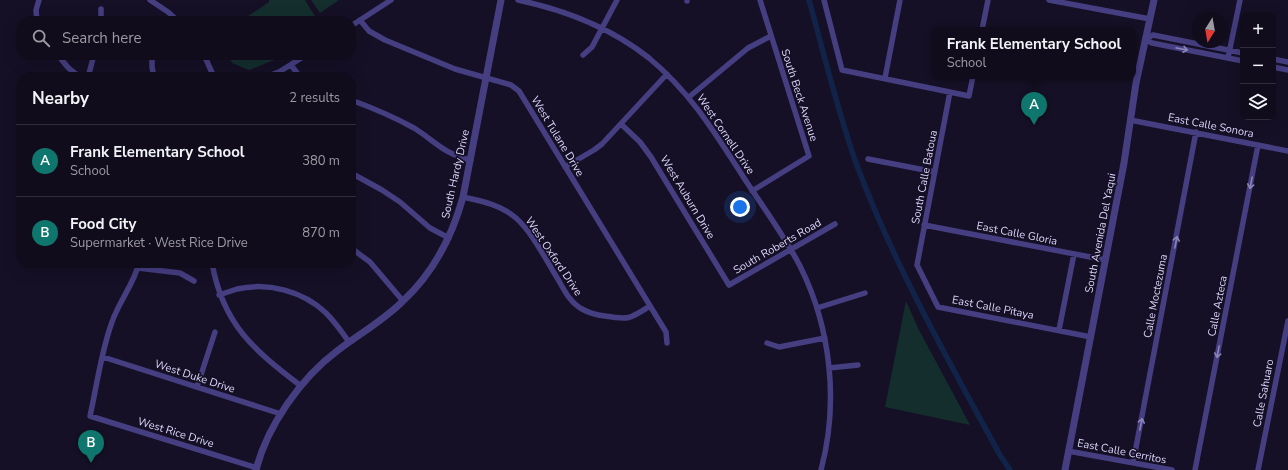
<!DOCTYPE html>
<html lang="en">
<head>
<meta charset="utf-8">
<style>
  body { margin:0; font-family:"Nunito Sans",sans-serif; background:#191525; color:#f1f3f6 }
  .controls { position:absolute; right:12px; top:12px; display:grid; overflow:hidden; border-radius:8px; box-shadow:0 4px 16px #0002 }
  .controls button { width:36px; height:36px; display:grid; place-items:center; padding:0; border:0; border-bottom:1px solid #302c3b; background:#100c1c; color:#f1f3f6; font:20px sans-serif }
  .compass { position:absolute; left:1192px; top:12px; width:36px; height:36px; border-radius:50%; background:#100c1c; box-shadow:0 4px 16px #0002; rotate:191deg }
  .you { position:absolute; left:740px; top:207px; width:14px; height:14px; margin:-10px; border:3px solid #fff; border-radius:50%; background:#1a73e8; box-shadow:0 0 0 6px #1a73e833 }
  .badge { display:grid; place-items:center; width:26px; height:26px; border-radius:50%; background:#0f766e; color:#fff; font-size:13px; font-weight:700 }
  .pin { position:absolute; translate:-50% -33px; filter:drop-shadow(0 1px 2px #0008) }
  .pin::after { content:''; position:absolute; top:21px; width:14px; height:12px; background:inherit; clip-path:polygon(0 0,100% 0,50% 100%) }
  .popup { position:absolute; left:932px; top:27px; width:204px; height:52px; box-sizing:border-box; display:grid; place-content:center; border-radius:8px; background:#100c1c; filter:drop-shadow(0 1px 3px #0005); font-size:13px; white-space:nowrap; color:#9c9ba3 }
  .popup b { font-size:15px; color:#f1f3f6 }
  .popup::after { content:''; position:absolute; left:50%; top:100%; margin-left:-8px; border:8px solid transparent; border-top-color:#100c1c }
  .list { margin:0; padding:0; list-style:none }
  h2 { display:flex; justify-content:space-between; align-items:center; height:52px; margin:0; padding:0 16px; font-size:17px }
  h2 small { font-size:13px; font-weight:400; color:#9c9ba3 }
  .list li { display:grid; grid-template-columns:26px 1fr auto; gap:12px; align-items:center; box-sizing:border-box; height:72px; padding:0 16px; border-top:1px solid #302c3b }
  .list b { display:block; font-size:15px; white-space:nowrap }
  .list p { margin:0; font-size:13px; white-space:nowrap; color:#9c9ba3 }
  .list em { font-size:13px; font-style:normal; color:#9c9ba3 }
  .icon { flex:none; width:22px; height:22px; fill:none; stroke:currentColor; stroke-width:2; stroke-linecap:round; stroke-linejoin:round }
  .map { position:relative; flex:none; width:1288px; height:470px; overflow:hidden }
  .search { position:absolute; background:#100c1c; box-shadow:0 4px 16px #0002; left:16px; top:16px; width:340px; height:44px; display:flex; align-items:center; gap:10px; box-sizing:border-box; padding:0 14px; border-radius:16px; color:#9c9ba3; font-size:15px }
  .panel { position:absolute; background:#100c1c; box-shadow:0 4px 16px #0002; left:16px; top:72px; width:340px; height:196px; border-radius:16px }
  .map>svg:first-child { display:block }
  .green { fill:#142e2e }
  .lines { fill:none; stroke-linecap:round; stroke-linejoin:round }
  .canal { stroke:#112348; stroke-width:5.5 }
  .minor { stroke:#453e81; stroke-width:5.5 }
  .tertiary { stroke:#453e81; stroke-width:7 }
  .oneway { stroke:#8983b8 }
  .labels { text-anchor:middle; stroke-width:3.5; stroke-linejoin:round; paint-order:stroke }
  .street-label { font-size:11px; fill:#ddd7fc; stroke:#151025 }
</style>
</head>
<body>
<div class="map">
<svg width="1288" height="470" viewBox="0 0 1288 470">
  <rect width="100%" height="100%" fill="#151025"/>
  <path class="green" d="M269 0H305L318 21H241L269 2Z
    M311 0H339L320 13Z
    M228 55H284L277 59 249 70 232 63Z
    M906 301 919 330 970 425 885 407Z"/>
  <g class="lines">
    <path class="canal" d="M809 0C824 54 837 109 856 163 894 265 948 360 1000 455L1010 470"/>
    <path class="minor" d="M150 0 168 12 178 21
      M518 0C565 10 610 27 649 58 691 93 715 133 744 178 763 207 784 235 800 266 831 328 839 403 821 470
      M687 0V1
      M824 0 842 70 969 96 973 76
      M1049 0 1150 19
      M101 9V21
      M360 20 369 31 385 40 455 69 511 85 519 91 666 332 667 343
      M37 21 36 10 39 0
      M351 26 391 0
      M982 30 988 0
      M1243 53 1153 35 1145 39 1152 43 1243 61
      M58 55C65 64 71 73 82 77
      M152 55V67L154 77
      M204 55 214 77
      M583 55 592 47 617 0
      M1228 58 1240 0
      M1273 59 1288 62
      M291 65 300 77
      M1273 67 1288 70
      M88 77 94 55
      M265 77 279 72 306 55
      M885 78 900 0
      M950 92 917 265 938 307 1091 337
      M689 97 748 48 771 36
      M351 100C373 108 394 117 414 128 435 141 445 155 471 160
      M1130 120 1288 151
      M621 124 640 142 651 157 729 285 835 224
      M868 159 935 172
      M565 167 594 150 602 144 667 74
      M351 173 382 190 400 202 430 228 449 238
      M752 191 809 156 760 0
      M463 197C482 201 501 205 516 218 533 233 547 262 559 281 565 292 571 303 582 309 589 313 597 315 605 316 629 320 630 319 650 306
      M924 225 1106 260
      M351 248 370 262 403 301
      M139 263C134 284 119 301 112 322 101 352 97 385 90 416L257 468
      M212 263C223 325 254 350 301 386
      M138 268 180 273 194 281
      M219 295C225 293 231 291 237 289 268 282 303 291 326 313 335 322 342 332 349 342
      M817 308 865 293
      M1059 330 1074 254
      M767 343 779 347 825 338
      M103 357 281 414
      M829 368 858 365
      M197 387 215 332
      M1068 451 1172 470
      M1133 463 1196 132
      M1195 470 1258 145
      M1258 470 1288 321"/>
    <path class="tertiary" d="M256 470C267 426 301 378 337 351 359 334 383 321 403 301 433 273 452 237 463 197L501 0
      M1065 470 1124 163 1136 83 1154 0"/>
  </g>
  <defs><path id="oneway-shaft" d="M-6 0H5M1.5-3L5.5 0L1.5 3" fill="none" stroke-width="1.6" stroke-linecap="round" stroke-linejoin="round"/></defs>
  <g class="oneway">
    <use href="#oneway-shaft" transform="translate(1182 49) rotate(11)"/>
    <use href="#oneway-shaft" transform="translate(1251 183) rotate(101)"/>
    <use href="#oneway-shaft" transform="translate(1176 242) rotate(-79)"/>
    <use href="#oneway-shaft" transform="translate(1218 352) rotate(101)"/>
    <use href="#oneway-shaft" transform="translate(1141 424) rotate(-79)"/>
  </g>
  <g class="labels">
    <g class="street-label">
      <text transform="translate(800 95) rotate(72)" y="4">South Beck Avenue</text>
      <text transform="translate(1211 125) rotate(11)" y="4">East Calle Sonora</text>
      <text transform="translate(726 134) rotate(56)" y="4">West Cornell Drive</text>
      <text transform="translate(558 136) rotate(59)" y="4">West Tulane Drive</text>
      <text transform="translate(455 174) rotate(-77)" y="4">South Hardy Drive</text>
      <text transform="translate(924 177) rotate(-79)" y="4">South Calle Batoua</text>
      <text transform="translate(688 197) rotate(59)" y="4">West Auburn Drive</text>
      <text transform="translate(1017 233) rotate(11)" y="4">East Calle Gloria</text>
      <text transform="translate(1100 233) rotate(-79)" y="4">South Avenida Del Yaqui</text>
      <text transform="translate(777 246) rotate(-30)" y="4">South Roberts Road</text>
      <text transform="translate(554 256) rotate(56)" y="4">West Oxford Drive</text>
      <text transform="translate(1155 296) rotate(-79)" y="4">Calle Moctezuma</text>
      <text transform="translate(1217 306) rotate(-79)" y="4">Calle Azteca</text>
      <text transform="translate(993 307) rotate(11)" y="4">East Calle Pitaya</text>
      <text transform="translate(195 376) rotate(18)" y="4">West Duke Drive</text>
      <text transform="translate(1263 393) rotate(-79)" y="4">Calle Sahuaro</text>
      <text transform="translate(176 432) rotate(17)" y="4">West Rice Drive</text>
      <text transform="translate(1122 451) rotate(11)" y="4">East Calle Cerritos</text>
    </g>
  </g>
</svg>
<div class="controls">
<button>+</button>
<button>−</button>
<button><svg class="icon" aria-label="layers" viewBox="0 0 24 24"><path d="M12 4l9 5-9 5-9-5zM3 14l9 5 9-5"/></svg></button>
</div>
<svg class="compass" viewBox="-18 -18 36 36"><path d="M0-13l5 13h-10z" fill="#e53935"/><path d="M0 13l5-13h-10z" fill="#9c9ba3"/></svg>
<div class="you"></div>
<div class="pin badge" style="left:1034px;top:125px">A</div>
<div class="popup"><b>Frank Elementary School</b>School</div>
<div class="pin badge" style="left:91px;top:463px">B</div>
<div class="search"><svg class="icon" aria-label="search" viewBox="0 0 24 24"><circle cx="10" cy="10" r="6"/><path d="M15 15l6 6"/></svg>Search here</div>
<section class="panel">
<h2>Nearby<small>2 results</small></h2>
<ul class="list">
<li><span class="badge">A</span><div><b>Frank Elementary School</b><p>School</p></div><em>380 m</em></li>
<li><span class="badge">B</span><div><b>Food City</b><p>Supermarket · West Rice Drive</p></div><em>870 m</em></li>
</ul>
</section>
</div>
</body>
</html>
